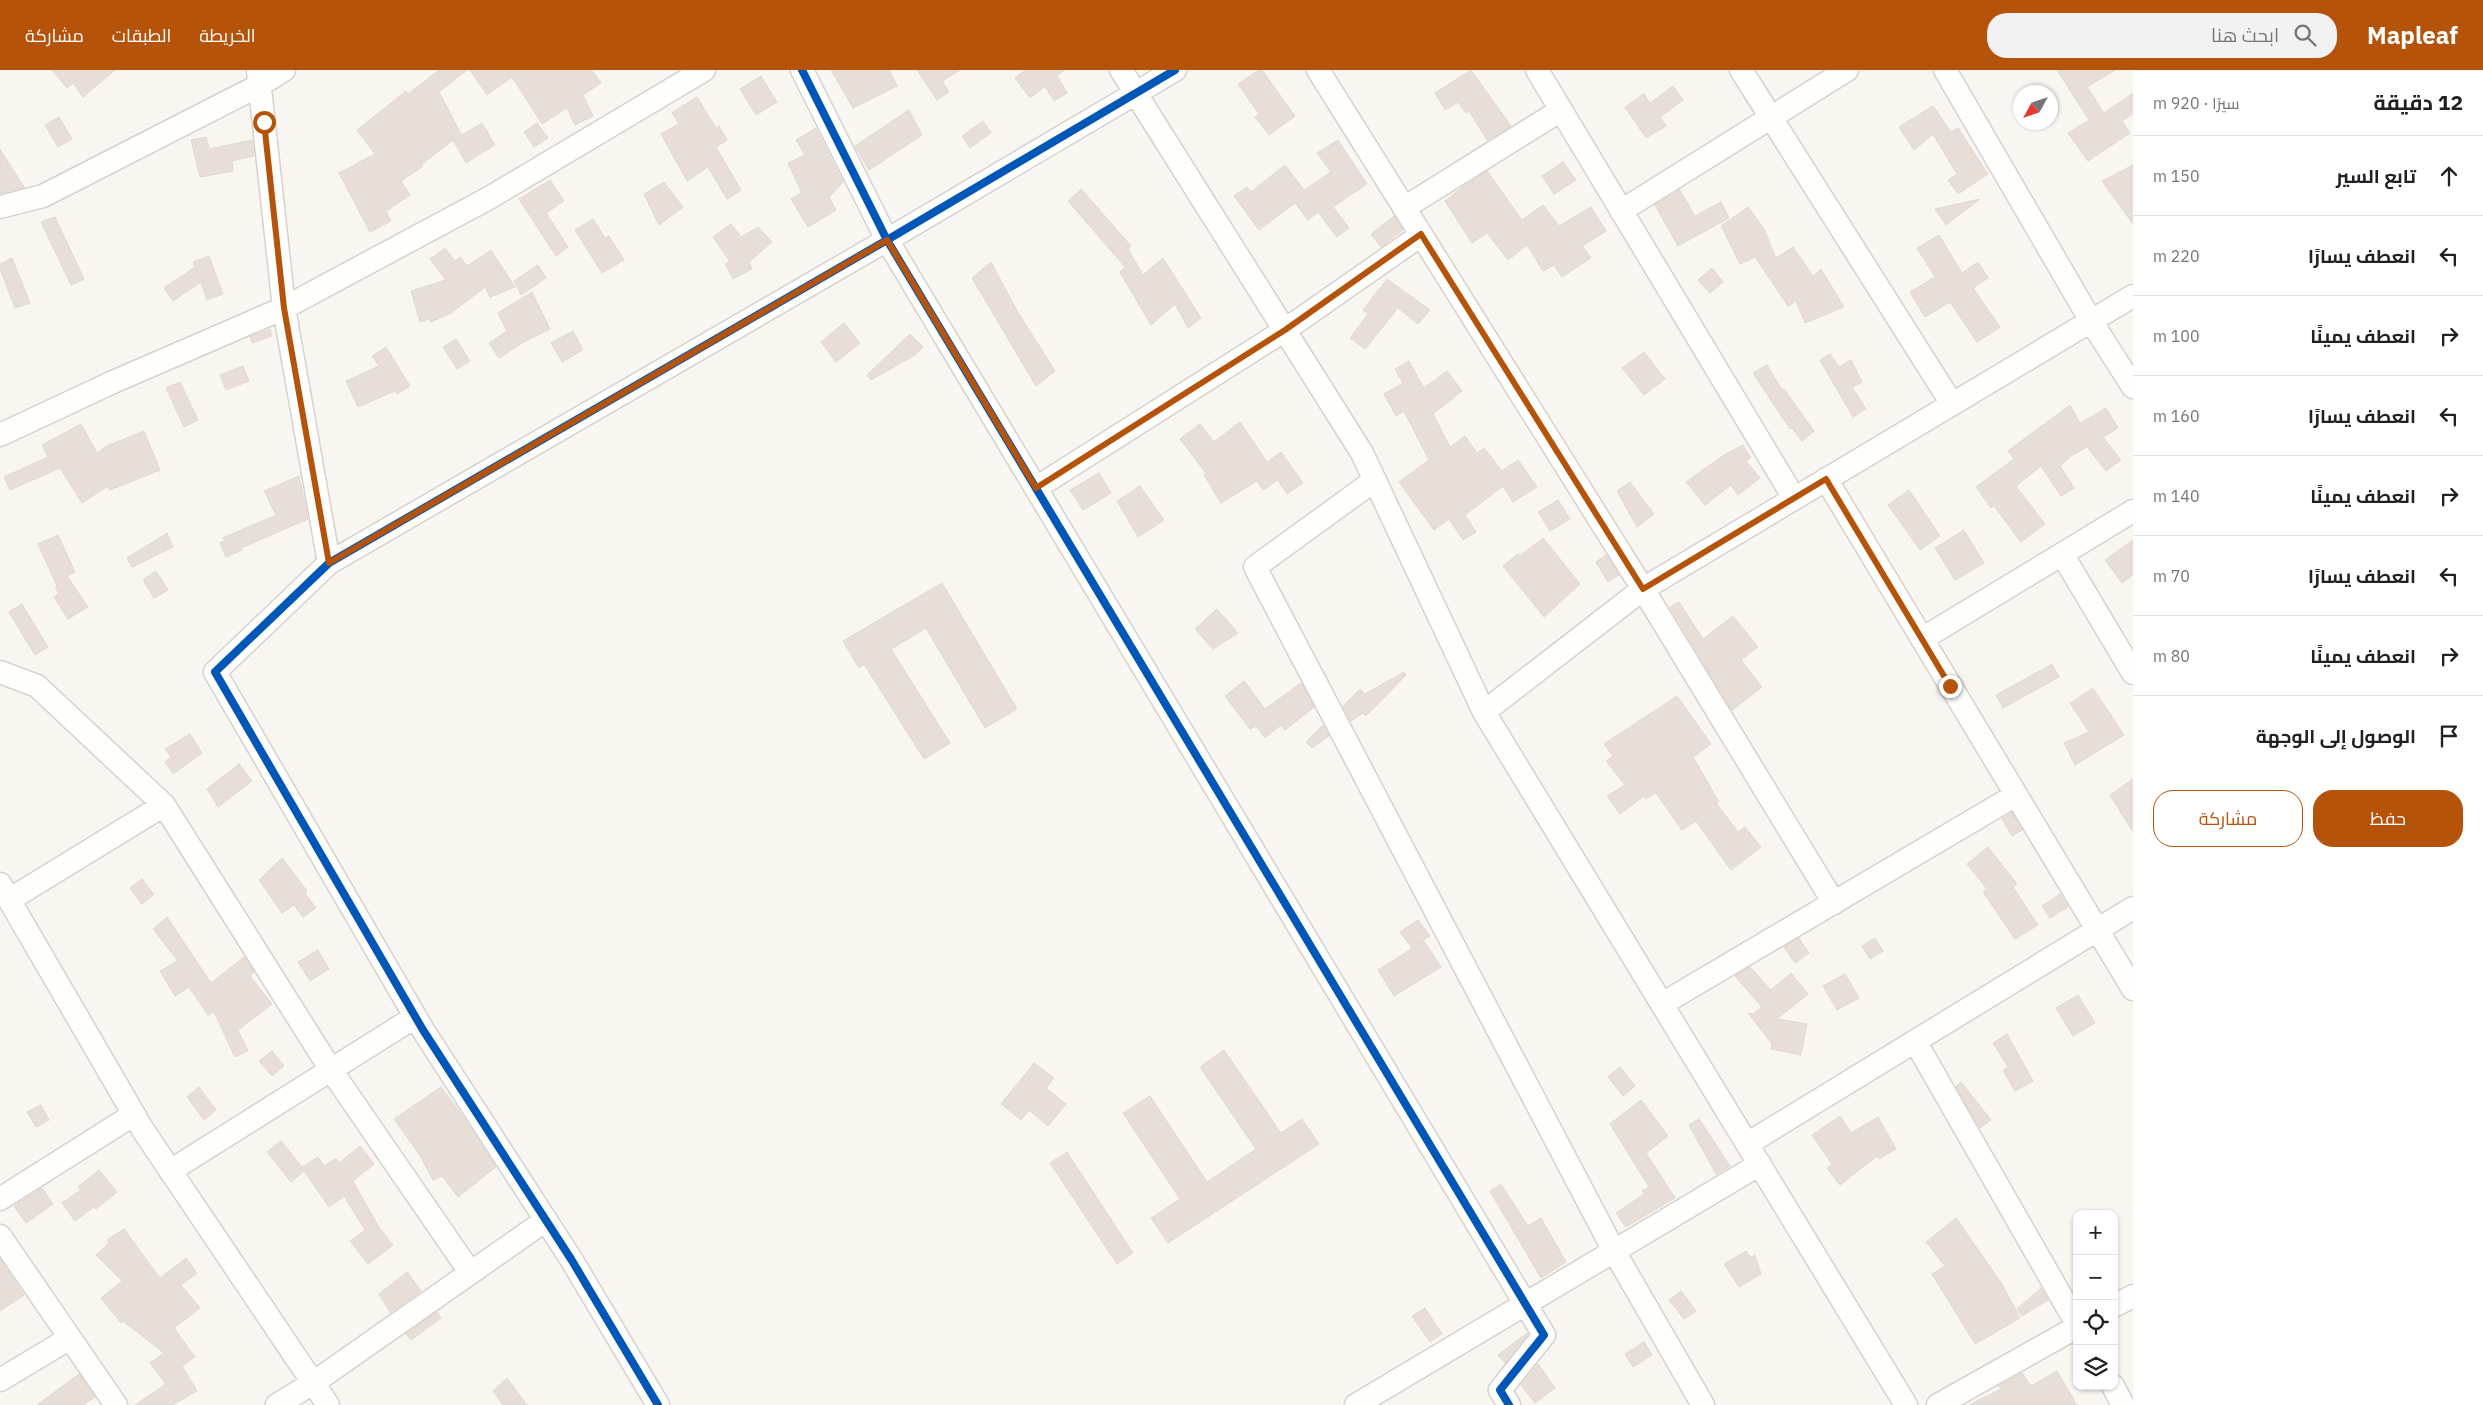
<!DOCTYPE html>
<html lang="ar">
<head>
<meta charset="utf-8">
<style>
  body { margin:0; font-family:"IBM Plex Sans",Cairo,sans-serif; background:#f2f2f2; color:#202124; direction:rtl }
  .controls { position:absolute; right:15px; bottom:15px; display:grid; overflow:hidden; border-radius:10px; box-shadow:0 1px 4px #0004 }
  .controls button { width:45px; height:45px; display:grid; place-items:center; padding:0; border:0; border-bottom:1px solid #e0e0e0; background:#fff; color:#202124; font:25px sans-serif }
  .compass { position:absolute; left:2013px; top:15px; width:45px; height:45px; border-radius:50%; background:#fff; box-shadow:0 1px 4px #0004; rotate:230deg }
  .stop { position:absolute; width:15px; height:15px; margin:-11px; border:4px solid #b45309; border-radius:50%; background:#fff }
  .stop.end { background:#b45309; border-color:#fff; box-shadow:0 1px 5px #0008 }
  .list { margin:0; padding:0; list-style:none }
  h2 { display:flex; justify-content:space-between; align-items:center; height:65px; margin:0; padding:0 20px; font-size:21px }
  h2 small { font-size:16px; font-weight:400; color:#757577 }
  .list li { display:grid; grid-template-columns:32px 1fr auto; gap:15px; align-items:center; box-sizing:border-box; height:80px; padding:0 20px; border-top:1px solid #e0e0e0 }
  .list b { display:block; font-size:19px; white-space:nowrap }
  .list em { font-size:16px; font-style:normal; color:#757577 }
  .actions { display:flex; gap:10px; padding:15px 20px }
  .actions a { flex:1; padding:11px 0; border:1px solid #b45309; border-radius:20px; text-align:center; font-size:18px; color:#b45309 }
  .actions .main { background:#b45309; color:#fff }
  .icon { flex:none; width:28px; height:28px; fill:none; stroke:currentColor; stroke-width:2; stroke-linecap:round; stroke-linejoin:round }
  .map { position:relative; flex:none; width:2133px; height:1335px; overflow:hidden; direction:ltr }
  header { display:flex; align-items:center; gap:30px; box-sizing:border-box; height:70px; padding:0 25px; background:#b45309; color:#fff }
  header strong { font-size:24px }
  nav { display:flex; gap:28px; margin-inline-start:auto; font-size:18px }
  .search { width:350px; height:45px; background:#f2f2f2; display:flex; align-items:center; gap:12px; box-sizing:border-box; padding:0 18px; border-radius:20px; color:#757577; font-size:19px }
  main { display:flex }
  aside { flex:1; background:#fff }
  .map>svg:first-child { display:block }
  .building { fill:#e6ded7; stroke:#e2d8d2 }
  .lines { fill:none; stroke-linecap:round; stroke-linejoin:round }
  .minor-casing { stroke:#d7d1cb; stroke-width:25 }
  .minor { stroke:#fefefd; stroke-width:22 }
  .cycleway-casing { stroke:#fffaf3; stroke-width:11 }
  .cycleway { stroke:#0057b8; stroke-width:8 }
  .route { stroke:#b45309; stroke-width:6 }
</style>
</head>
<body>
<header>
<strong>Mapleaf</strong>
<div class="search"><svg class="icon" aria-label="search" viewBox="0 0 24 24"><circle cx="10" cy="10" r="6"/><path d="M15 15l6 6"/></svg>ابحث هنا</div>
<nav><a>الخريطة</a><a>الطبقات</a><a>مشاركة</a></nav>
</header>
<main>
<aside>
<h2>12 دقيقة<small>سيرًا · 920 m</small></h2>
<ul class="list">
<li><svg class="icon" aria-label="ahead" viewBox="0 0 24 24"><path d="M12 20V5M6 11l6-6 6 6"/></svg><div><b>تابع السير</b></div><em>150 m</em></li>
<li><svg class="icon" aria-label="left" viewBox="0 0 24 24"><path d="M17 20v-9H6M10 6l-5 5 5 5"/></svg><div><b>انعطف يسارًا</b></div><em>220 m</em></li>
<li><svg class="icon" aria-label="right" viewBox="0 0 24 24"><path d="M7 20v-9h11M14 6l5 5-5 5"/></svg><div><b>انعطف يمينًا</b></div><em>100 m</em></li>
<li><svg class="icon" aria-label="left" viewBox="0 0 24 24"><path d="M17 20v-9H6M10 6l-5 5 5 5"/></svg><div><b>انعطف يسارًا</b></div><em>160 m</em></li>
<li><svg class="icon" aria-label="right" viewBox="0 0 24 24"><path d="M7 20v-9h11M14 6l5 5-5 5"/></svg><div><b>انعطف يمينًا</b></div><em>140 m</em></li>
<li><svg class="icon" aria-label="left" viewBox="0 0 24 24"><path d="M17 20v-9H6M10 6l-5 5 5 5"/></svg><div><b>انعطف يسارًا</b></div><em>70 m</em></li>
<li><svg class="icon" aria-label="right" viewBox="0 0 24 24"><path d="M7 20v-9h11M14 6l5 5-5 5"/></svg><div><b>انعطف يمينًا</b></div><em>80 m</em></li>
<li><svg class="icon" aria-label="arrive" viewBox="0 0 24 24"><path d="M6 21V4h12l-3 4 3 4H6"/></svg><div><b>الوصول إلى الوجهة</b></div></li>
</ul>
<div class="actions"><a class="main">حفظ</a><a>مشاركة</a></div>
</aside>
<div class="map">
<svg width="2133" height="1335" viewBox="0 0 2133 1335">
  <rect width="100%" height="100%" fill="#f9f5f0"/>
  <path class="building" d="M52 0H115L83 27 73 13 67 18Z
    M439 0H467L439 22 461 64 421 95 422 97 401 111 410 125 386 141 391 151 370 162 339 103 375 84 357 60 406 21 408 24Z
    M470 0H592L601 13 583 25 593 46 575 55 567 38 542 54 512 7 487 25Z
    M831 0H889L897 16 853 38Z
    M917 0H960L942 11 949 22 937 30Z
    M1025 0H1064L1057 6 1067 23 1054 31 1045 16 1030 28 1015 8Z
    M1259 0H1262L1295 46 1269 65 1255 47 1259 44 1238 14Z
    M1471 0 1511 56 1487 70 1469 41 1466 43 1458 32 1445 40 1435 23Z
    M2057 0H2115L2087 17 2104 43 2133 23V44L2122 51 2130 63 2088 91 2068 63 2089 50Z
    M761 6 777 32 756 45 740 19Z
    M1673 16 1683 30 1660 47 1666 56 1646 68 1625 37 1644 24 1650 33Z
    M697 27 716 58 719 56 727 70 716 77 741 120 727 129 708 97 687 111 661 64 679 54 672 43Z
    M1933 36 1951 62 1958 58 1988 104 1958 124 1948 110 1957 104 1933 64 1914 80 1899 57Z
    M909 40 922 65 869 100 855 76Z
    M59 47 72 69 58 77 45 55Z
    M983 51 991 63 970 78 962 66Z
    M482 53 495 75 466 93 453 70Z
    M537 53 548 68 534 77 524 62Z
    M816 58 843 112 829 127 836 140 808 157 791 129 802 123 788 93 805 85 796 70Z
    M206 67 209 79 252 70 254 86 232 91 233 101 200 107 191 70Z
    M1338 70 1367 114 1333 137 1349 158 1337 167 1318 142 1308 150 1295 133 1259 160 1234 126 1247 117 1251 122 1285 95 1304 120 1331 102 1317 83Z
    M0 79 24 117 0 123Z
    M1563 92 1576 110 1554 124 1542 106Z
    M2133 95V154L2102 111Z
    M1487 101 1522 150 1543 135 1559 156 1591 137 1606 161 1582 176 1591 188 1562 207 1554 195 1543 201 1527 175 1508 190 1487 163 1472 173 1445 131 1460 119Z
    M550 110 564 131 546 143 568 177 556 186 519 129Z
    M664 112 683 137 659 155 644 124Z
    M1081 119 1131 176 1128 179 1143 205 1163 188 1201 248 1188 258 1175 234 1151 255 1120 202 1125 197 1068 131Z
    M1680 120 1695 146 1721 132 1729 148 1678 176 1655 135Z
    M1980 129 1946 155 1935 139Z
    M1748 137 1764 159 1776 188 1793 177 1813 206 1821 199 1844 237 1805 253 1796 231 1788 236 1755 187 1740 194 1721 156Z
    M1394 146 1403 160 1381 177 1371 164Z
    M55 147 84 209 71 215 41 152Z
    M593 149 605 168 609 166 624 190 602 203 575 160Z
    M731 154 741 167 758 157 772 172 749 192 752 199 733 209 725 194 730 192 713 167Z
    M1939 165 1962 203 1978 192 1988 208 1973 218 2000 257 1977 272 1950 232 1925 247 1910 222 1935 207 1917 178Z
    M445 178 455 191 460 187 467 196 491 180 515 217 490 227 485 217 451 243 431 252 430 249 420 252 411 221 446 210 430 189Z
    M209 186 223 224 207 230 201 212 173 231 164 218 195 197 193 192Z
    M12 188 30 233 15 238 0 199V194Z
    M991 192 1016 239 1055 301 1036 316 972 208Z
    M538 195 546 208 521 225 514 211Z
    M1712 198 1723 212 1710 223 1698 210Z
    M1387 209 1430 240 1418 254 1398 238 1365 279 1350 268 1368 244 1363 240Z
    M532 222 550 259 522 273 499 288 489 273 507 261 498 243Z
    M844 253 860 273 836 292 821 272Z
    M270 259 272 266 252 273 250 267Z
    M573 261 583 280 562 292 551 273Z
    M910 264 923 277 915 285 871 310 867 305Z
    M456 269 470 291 457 299 443 277Z
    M386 277 410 316 397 324 395 321 358 337 346 311 379 296 372 286Z
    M1644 282 1665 309 1644 325 1622 298Z
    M1830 284 1839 297 1851 290 1862 312 1852 317 1866 339 1853 347 1820 290Z
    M1409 291 1424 318 1447 301 1462 321 1433 344 1450 377 1465 366 1477 383 1484 378 1502 401 1518 390 1537 417 1513 432 1503 416 1465 445 1476 462 1463 470 1449 449 1434 460 1399 412 1429 390 1404 341 1396 346 1384 324 1403 313 1395 299Z
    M1767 295 1782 320 1784 319 1814 361 1802 371 1792 358 1790 359 1753 303Z
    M243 296 249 311 226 320 220 305Z
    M180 312 198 350 184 357 166 318Z
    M2070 335 2080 353 2106 338 2118 358 2103 367 2121 390 2106 401 2087 377 2071 386 2060 396 2074 418 2061 426 2041 396 2016 416 2045 454 2021 472 1994 436 1991 438 1976 417 2014 389 2008 381Z
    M1240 352 1267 392 1281 382 1303 413 1287 424 1278 410 1263 420 1257 411 1221 433 1204 405 1206 403 1180 369 1200 354 1214 372Z
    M81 354 97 383 107 376 144 361 160 400 110 420 108 416 82 433 60 398 10 420 4 407 48 387 42 375Z
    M1743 375 1751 388 1746 391 1760 408 1738 425 1731 415 1705 435 1686 412 1724 385Z
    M1099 403 1111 423 1083 440 1070 420Z
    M299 406 308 449 241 478 242 480 226 487 220 473 225 471 223 468 276 445 264 421Z
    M1630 412 1654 444 1637 457 1617 421Z
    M1140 416 1164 450 1138 467 1117 431Z
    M1909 420 1940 466 1920 480 1888 435Z
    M1558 430 1570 449 1550 461 1538 442Z
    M1964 460 1984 493 1955 510 1935 478Z
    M167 463 173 477 132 497 127 488Z
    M58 465 75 502 67 506 88 537 68 549 54 527 59 524 55 517 57 516 38 474Z
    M1543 468 1580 514 1544 547 1503 496 1518 484 1520 486Z
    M2133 470V505L2122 513 2105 490Z
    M1606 485 1619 505 1608 512 1596 492Z
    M156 501 168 520 154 528 143 510Z
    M942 513 1017 639 985 658 926 558 891 579 950 673 924 689 864 594 859 598 843 571Z
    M1679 532 1703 569 1733 546 1758 577 1741 590 1762 617 1732 640 1670 537Z
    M22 534 48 577 35 585 9 542Z
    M1217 539 1238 563 1213 579 1195 559Z
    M2052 594 2059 607 2003 638 1996 625Z
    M1404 602 1406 605 1366 646 1363 643 1351 651 1343 636 1360 619 1365 624Z
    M1244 611 1265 639 1301 613 1314 637 1285 660 1281 655 1265 668 1256 656 1250 659 1225 626Z
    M2093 618 2124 665 2075 695 2064 673 2089 662 2070 633Z
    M1677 626 1711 674 1693 687 1719 732 1716 733 1738 762 1745 757 1761 777 1731 800 1696 751 1682 760 1656 723 1646 729 1644 726 1620 744 1607 726 1625 715 1606 691 1613 686 1604 674Z
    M1323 655 1329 666 1312 678 1306 672Z
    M190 664 202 683 173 704 165 692 171 687 165 679Z
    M239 694 252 711 218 737 207 719Z
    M2133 709V762L2110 725Z
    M2012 743 2022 760 2012 766 2002 749Z
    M1988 777 2017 814 2013 817 2038 855 2015 869 1983 822 1987 819 1967 794Z
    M282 788 307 821 305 823 316 838 303 847 294 835 282 843 259 810Z
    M142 809 154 824 142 834 130 818Z
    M2060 824 2068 837 2050 848 2042 836Z
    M167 847 211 913 244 887 254 902 250 906 272 934 238 960 248 981 235 987 214 942 208 945 189 917 175 926 160 901 178 891 153 859Z
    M1418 850 1430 866 1412 878 1400 862Z
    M1799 868 1809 883 1795 893 1784 877Z
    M1875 868 1883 881 1870 889 1862 876Z
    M1424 871 1441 897 1394 926 1378 900Z
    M318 880 329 899 310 911 298 892Z
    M1750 897 1771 920 1791 903 1808 924 1777 949 1807 954 1801 985 1771 979 1772 974 1748 943 1753 944 1762 937 1735 906Z
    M1845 904 1859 928 1837 940 1823 916Z
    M2078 925 2095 953 2073 966 2056 938Z
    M2007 964 2033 1011 2015 1021 2003 1000 2008 997 1993 973Z
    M1224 980 1281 1063 1302 1049 1319 1074 1168 1173 1151 1148 1180 1129 1123 1043 1150 1026 1207 1112 1256 1079 1200 997Z
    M272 981 284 996 272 1006 259 991Z
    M1034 993 1054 1008 1046 1018 1066 1034 1048 1056 1029 1040 1021 1050 1001 1034Z
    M1620 997 1635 1016 1623 1026 1608 1007Z
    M1961 1012 1991 1050 1980 1058 1956 1016Z
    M199 1017 216 1040 204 1050 187 1027Z
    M441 1017 462 1045 496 1097 458 1127 442 1106 433 1110 419 1084 394 1049Z
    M1641 1030 1668 1066 1646 1083 1675 1128 1626 1157 1616 1143 1644 1124 1642 1121 1649 1117 1610 1054Z
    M41 1035 49 1050 36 1057 27 1042Z
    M1840 1046 1851 1063 1878 1047 1896 1079 1879 1089 1877 1086 1840 1115 1827 1098 1832 1094 1812 1065Z
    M1699 1049 1730 1096 1716 1104 1689 1055Z
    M281 1071 302 1097 318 1087 324 1096 336 1089 339 1093 360 1076 374 1094 353 1111 380 1159 393 1175 368 1194 350 1171 365 1160 344 1126 329 1137 304 1101 291 1112 267 1082Z
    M1067 1082 1133 1183 1117 1194 1050 1093Z
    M99 1100 117 1122 96 1139 94 1137 75 1151 62 1133 81 1120 78 1117Z
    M1501 1114 1528 1156 1541 1148 1566 1192 1541 1208 1490 1121Z
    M42 1118 53 1134 26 1153 14 1136Z
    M1956 1148 2002 1214 2020 1248 1975 1274 1932 1204 1945 1196 1926 1172Z
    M124 1159 160 1208 186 1188 197 1203 181 1215 200 1238 174 1258 195 1287 182 1296 197 1321 172 1335H135L166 1314 150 1293 164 1283 123 1251 121 1253 101 1228 122 1211 96 1185 109 1173 107 1170Z
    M1746 1181 1751 1188 1755 1185 1761 1204 1739 1217 1724 1194Z
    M0 1189 24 1225 0 1241Z
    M407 1202 421 1221 390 1243 379 1224Z
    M2041 1218 2048 1230 2022 1246 2017 1239Z
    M1681 1221 1696 1241 1684 1249 1669 1230Z
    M1425 1238 1442 1264 1430 1272 1412 1246Z
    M437 1242 441 1248 411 1270 406 1264Z
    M1527 1263 1528 1264 1505 1293 1498 1285Z
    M1644 1272 1652 1285 1633 1297 1625 1284Z
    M1538 1294 1555 1318 1535 1333 1521 1315Z
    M2057 1301 2077 1335H1969L2001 1319 1999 1316 2022 1303 2031 1316Z
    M79 1304 95 1327 83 1335H37Z
    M507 1308 527 1335H503L493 1321Z"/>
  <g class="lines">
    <g class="minor-casing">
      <path id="minor" d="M258 0 284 238 329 493
        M802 0 887 170 1544 1265 1500 1320 1509 1335
        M1121 0 1362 383 1484 642 1906 1335
        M1318 0 1643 519 1834 833
        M1537 0 1794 428
        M1741 0 1952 334
        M1945 0 2091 251 2133 317
        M0 137 43 126 260 15 284 0
        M1404 138 1561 40
        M1621 141 1847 0
        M0 365 113 312 284 238 489 128 704 0
        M1826 409 2133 919
        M1375 410 1255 497 1614 1181 1703 1335
        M1036 418 1285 260 1421 165
        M2062 484 2133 603
        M1922 569 2133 441
        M0 602 37 616 164 735 331 1000 470 1202
        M1484 642 1643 519 2133 226
        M0 814 143 1060 328 1335
        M9 830 164 735
        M1662 934 2016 725
        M1915 971 2077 1254
        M1747 1074 2133 838
        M170 1101 415 947
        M0 1129 133 1045
        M0 1166 116 1335
        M2114 1236 2133 1226
        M0 1310 70 1268
        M2113 1316 2123 1335
        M277 1335 313 1313 546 1150
        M658 1335 571 1189 423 960 215 602 329 493 887 170 1175 0
        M1356 1335 1760 1094
        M1938 1335 2077 1257"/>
    </g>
    <use href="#minor" class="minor"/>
    <g class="cycleway-casing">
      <path id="cycleway" d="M802 0 887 170 1544 1265 1500 1320 1509 1335
        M658 1335 571 1189 423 960 215 602 329 493 887 170 1175 0"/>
    </g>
    <use href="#cycleway" class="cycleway"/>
  </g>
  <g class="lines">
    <path class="route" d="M264 52 284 238 329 493 887 170 1036 418 1285 260 1421 164 1643 519 1826 409 1950 616"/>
  </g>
</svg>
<div class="controls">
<button>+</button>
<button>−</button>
<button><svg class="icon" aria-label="locate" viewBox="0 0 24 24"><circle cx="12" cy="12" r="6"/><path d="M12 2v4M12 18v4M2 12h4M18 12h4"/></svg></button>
<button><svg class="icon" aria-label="layers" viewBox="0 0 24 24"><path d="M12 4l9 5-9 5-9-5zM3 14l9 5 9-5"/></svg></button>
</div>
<svg class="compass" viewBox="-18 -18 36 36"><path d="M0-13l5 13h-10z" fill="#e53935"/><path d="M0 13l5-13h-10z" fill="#757577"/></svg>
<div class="stop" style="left:264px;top:52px"></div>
<div class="stop end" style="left:1950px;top:616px"></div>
</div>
</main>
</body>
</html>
